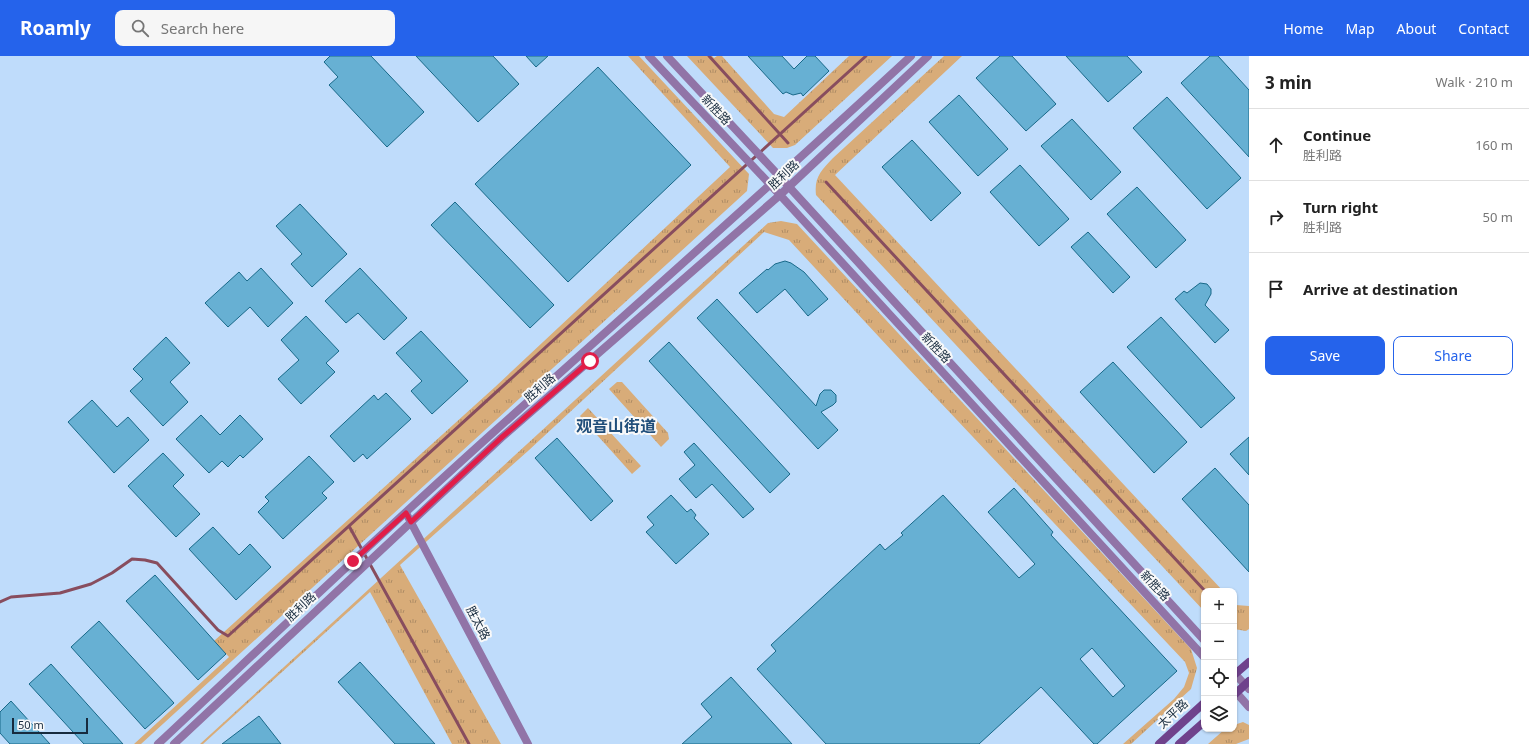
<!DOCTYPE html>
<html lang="en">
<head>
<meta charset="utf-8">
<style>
  body { margin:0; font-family:"Noto Sans","Noto Sans SC",sans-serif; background:#f6f6f6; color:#222 }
  .controls { position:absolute; right:12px; bottom:12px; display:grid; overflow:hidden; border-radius:8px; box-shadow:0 1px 3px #0004 }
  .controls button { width:36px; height:36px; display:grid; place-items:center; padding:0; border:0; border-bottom:1px solid #e0e0e0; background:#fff; color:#222; font:20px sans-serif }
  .scale { position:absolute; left:12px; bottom:10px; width:76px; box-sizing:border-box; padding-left:4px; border:2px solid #172b3e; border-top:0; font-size:11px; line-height:14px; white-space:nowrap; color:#172b3e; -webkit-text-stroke:3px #f9f9f9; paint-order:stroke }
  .stop { position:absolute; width:12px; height:12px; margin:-9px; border:3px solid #e11d48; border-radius:50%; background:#fff }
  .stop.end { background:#e11d48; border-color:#fff; box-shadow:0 1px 4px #0008 }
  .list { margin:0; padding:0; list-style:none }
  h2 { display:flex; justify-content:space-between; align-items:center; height:52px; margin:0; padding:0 16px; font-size:17px }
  h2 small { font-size:13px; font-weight:400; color:#767676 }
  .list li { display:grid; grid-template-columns:26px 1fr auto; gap:12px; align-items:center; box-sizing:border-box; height:72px; padding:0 16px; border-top:1px solid #e0e0e0 }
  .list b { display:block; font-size:15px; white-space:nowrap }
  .list p { margin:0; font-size:13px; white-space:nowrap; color:#767676 }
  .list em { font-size:13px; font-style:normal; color:#767676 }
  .actions { display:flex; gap:8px; padding:12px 16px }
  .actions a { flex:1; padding:9px 0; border:1px solid #2563eb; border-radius:8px; text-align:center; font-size:14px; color:#2563eb }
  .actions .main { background:#2563eb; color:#fff }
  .icon { flex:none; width:22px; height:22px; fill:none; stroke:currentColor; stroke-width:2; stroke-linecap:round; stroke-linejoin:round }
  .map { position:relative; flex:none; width:1249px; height:688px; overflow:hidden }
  header { display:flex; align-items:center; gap:24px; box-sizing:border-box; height:56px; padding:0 20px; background:#2563eb; color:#fff }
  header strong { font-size:19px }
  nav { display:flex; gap:22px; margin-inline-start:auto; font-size:14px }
  .search { width:280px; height:36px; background:#f6f6f6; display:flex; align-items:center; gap:10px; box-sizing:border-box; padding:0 14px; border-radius:8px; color:#767676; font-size:15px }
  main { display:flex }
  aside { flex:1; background:#fff }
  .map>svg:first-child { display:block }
  .grass { fill:url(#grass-tufts) }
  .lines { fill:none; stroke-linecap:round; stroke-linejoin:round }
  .stream { stroke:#884d5e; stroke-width:3 }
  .building { fill:#67b0d3; stroke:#186989; fill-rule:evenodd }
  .minor { stroke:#9174a7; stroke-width:8 }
  .tertiary { stroke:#9174a7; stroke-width:8 }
  .secondary { stroke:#6f428c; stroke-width:8 }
  .route { stroke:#e11d48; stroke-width:5 }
  .labels { text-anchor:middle; stroke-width:4; stroke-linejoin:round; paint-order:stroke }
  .street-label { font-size:12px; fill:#172b3e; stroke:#f9f9f9 }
  .district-label { font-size:16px; font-weight:bold; fill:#204e7a; stroke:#f9f9f9 }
</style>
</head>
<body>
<header>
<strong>Roamly</strong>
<div class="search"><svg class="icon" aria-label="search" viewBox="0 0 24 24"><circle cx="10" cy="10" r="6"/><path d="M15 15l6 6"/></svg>Search here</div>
<nav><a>Home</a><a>Map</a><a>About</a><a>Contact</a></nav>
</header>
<main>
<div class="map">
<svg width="1249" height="688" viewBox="0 0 1249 688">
  <defs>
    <pattern id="grass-tufts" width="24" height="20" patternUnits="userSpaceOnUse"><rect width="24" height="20" fill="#d8ac79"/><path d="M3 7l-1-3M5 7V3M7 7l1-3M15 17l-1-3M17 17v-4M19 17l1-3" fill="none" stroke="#ae8c65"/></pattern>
  </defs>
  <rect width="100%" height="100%" fill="#bfdcfb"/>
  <path class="grass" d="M628 0H639L749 118 747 135 141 688H134L229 601 214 585 495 331 730 111Z
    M687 0H712L714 2 717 0H722L774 58 784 61 849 0H892L795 89 787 92H773Z
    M944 0H962L835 119 1223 535H1204V555L816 139C814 121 821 115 833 102Z
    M781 165 797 168 1191 593 1197 612 1191 633 1131 688H1123L1174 643 1184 631 1189 617 1185 606 906 310 742 463 906 310 789 184 764 176 528 395 400 509 501 688H452L370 536 203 688H200L768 167Z
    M617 326H622L668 377 669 383 661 391 609 333Z
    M588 352 641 410 632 418 580 360Z
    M1234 547 1236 549 1249 550V573L1246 575 1234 573Z
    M1243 666 1249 669V683L1236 688H1208L1225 673H1234V669Z"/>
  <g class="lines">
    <path class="stream" d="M709 0 788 87
      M826 126 1205 535
      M349 470 469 688
      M0 546 11 541 60 537 91 528 112 517 132 503 145 504 157 507 218 574 228 580 866 0"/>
  </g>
  <path class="building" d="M330 0H371L424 56 387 91 329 29 338 21 324 6Z
    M416 0H493L519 28 478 66Z
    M526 0H548L536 11Z
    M748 0H782L794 13 807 0H815L829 15 803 40 801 37 793 39 786 36 783 38Z
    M1000 0H1012L1056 48 1026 75 976 22Z
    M1066 0H1127L1142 16 1108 46Z
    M1210 0H1218L1249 34V101L1181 27Z
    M598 11 691 109 568 226 475 128Z
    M959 39 1008 93 978 120 929 66Z
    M1167 41 1241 122 1207 153 1133 72Z
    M1072 63 1121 116 1091 144 1041 90Z
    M912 84 961 137 931 165 882 111Z
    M1020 109 1069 163 1039 190 990 136Z
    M1137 131 1186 184 1156 212 1107 158Z
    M455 146 554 249 530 272 431 169Z
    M300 148 347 198 312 231 291 208 302 198 276 170Z
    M1088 176 1130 221 1113 237 1071 191Z
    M785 205 791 207 804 216 828 243 808 260 785 233 757 257 739 237 767 213 768 214 775 208Z
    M261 212 293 247 268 271 250 251 228 271 205 247 239 216 247 225Z
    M360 212 407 262 384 284 358 257 346 267 325 245Z
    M1200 227 1207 228 1211 233V238L1205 249 1229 274 1215 287 1175 243 1184 235 1187 237Z
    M717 243 816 350 820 338 824 334H831L836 339V346L833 349 821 356 838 374 818 393 697 262Z
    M306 260 339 295 326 307 335 316 301 348 278 323 299 304 281 284Z
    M1161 261 1235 342 1201 372 1127 291Z
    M421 275 468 325 432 358 411 335 422 325 396 297Z
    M166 281 190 307 170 326 188 346 163 370 130 335 143 323 133 313Z
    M669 286 790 418 770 437 649 305Z
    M1113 306 1187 386 1154 417 1080 336Z
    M386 337 411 363 367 403 363 398 354 406 330 380 374 339 378 344Z
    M92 344 117 371 128 361 149 384 114 417 68 366Z
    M201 359 220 379 240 359 263 383 243 402 240 399 228 411 222 405 209 417 176 383Z
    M1249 381V419L1230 398Z
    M557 382 613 445 591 465 535 402Z
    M694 387 754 453 743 462 712 428 696 442 679 423 695 409 684 396Z
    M163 397 184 419 173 430 200 458 176 481 128 430Z
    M309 400 334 426 322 437 327 442 283 483 258 456 269 445 265 441Z
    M1215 412 1249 449V516L1182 443Z
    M1014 432 1053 476 1051 479 1177 615 1097 688H1094L1041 631 979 688H826L757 613 776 595 771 589 880 488 885 494 903 479 901 477 943 439 1019 522 1035 508 988 456ZM1092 592 1125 630 1113 641 1080 603Z
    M671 439 687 456 691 453 696 459 694 462 709 478 676 508 646 476 654 469 647 461Z
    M213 471 239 499 250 488 271 511 236 544 189 493Z
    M155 519 226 598 198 624 126 545Z
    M99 565 174 647 145 673 71 591Z
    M360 606 435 688H395L338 626Z
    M51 608 123 688H84L29 628Z
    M731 621 792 688H682L712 661 701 648Z
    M11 645 50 688H10L0 677V656Z
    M259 660 281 688H222Z"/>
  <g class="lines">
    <path class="minor" d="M406 457 528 688"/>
    <path class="tertiary" d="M649 0 780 139 1204 601
      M667 0 780 121 1204 584
      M1234 617 1249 633
      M1234 634 1249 651
      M158 688C270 583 382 476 496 374 635 250 774 127 911 0
      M174 688 501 382 780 139 928 0"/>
    <path class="secondary" d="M1234 619 1249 606
      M1234 639 1249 625
      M1159 688 1204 647
      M1179 688 1204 666"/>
  </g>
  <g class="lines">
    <path class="route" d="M353 505 406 457 411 466 501 382 590 305"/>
  </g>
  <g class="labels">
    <g class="street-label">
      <text transform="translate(716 54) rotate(47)" y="4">新胜路</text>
      <text transform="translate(784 119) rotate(-43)" y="4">胜利路</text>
      <text transform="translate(936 292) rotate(47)" y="4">新胜路</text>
      <text transform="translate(540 332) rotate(-41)" y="4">胜利路</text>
      <text transform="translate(1155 530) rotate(47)" y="4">新胜路</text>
      <text transform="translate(301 551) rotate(-43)" y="4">胜利路</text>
      <text transform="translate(478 567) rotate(62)" y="4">胜太路</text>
      <text transform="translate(1173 658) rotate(-43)" y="4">太平路</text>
    </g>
    <g class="district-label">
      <text x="616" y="376">观音山街道</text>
    </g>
  </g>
</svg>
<div class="controls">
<button>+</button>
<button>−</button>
<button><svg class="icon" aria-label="locate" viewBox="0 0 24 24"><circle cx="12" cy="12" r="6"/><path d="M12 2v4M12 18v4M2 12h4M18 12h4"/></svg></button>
<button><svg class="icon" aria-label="layers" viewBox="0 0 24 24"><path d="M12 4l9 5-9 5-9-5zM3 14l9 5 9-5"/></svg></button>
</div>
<div class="scale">50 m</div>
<div class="stop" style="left:590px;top:305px"></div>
<div class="stop end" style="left:353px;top:505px"></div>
</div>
<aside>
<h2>3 min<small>Walk · 210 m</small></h2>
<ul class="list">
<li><svg class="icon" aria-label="ahead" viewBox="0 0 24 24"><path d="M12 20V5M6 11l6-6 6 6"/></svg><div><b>Continue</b><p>胜利路</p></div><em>160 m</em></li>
<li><svg class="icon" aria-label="right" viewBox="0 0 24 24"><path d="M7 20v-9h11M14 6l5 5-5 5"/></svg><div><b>Turn right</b><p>胜利路</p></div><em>50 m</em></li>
<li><svg class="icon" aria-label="arrive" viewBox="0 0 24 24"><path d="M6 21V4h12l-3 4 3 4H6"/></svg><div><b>Arrive at destination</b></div></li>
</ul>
<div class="actions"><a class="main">Save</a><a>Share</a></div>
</aside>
</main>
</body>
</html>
